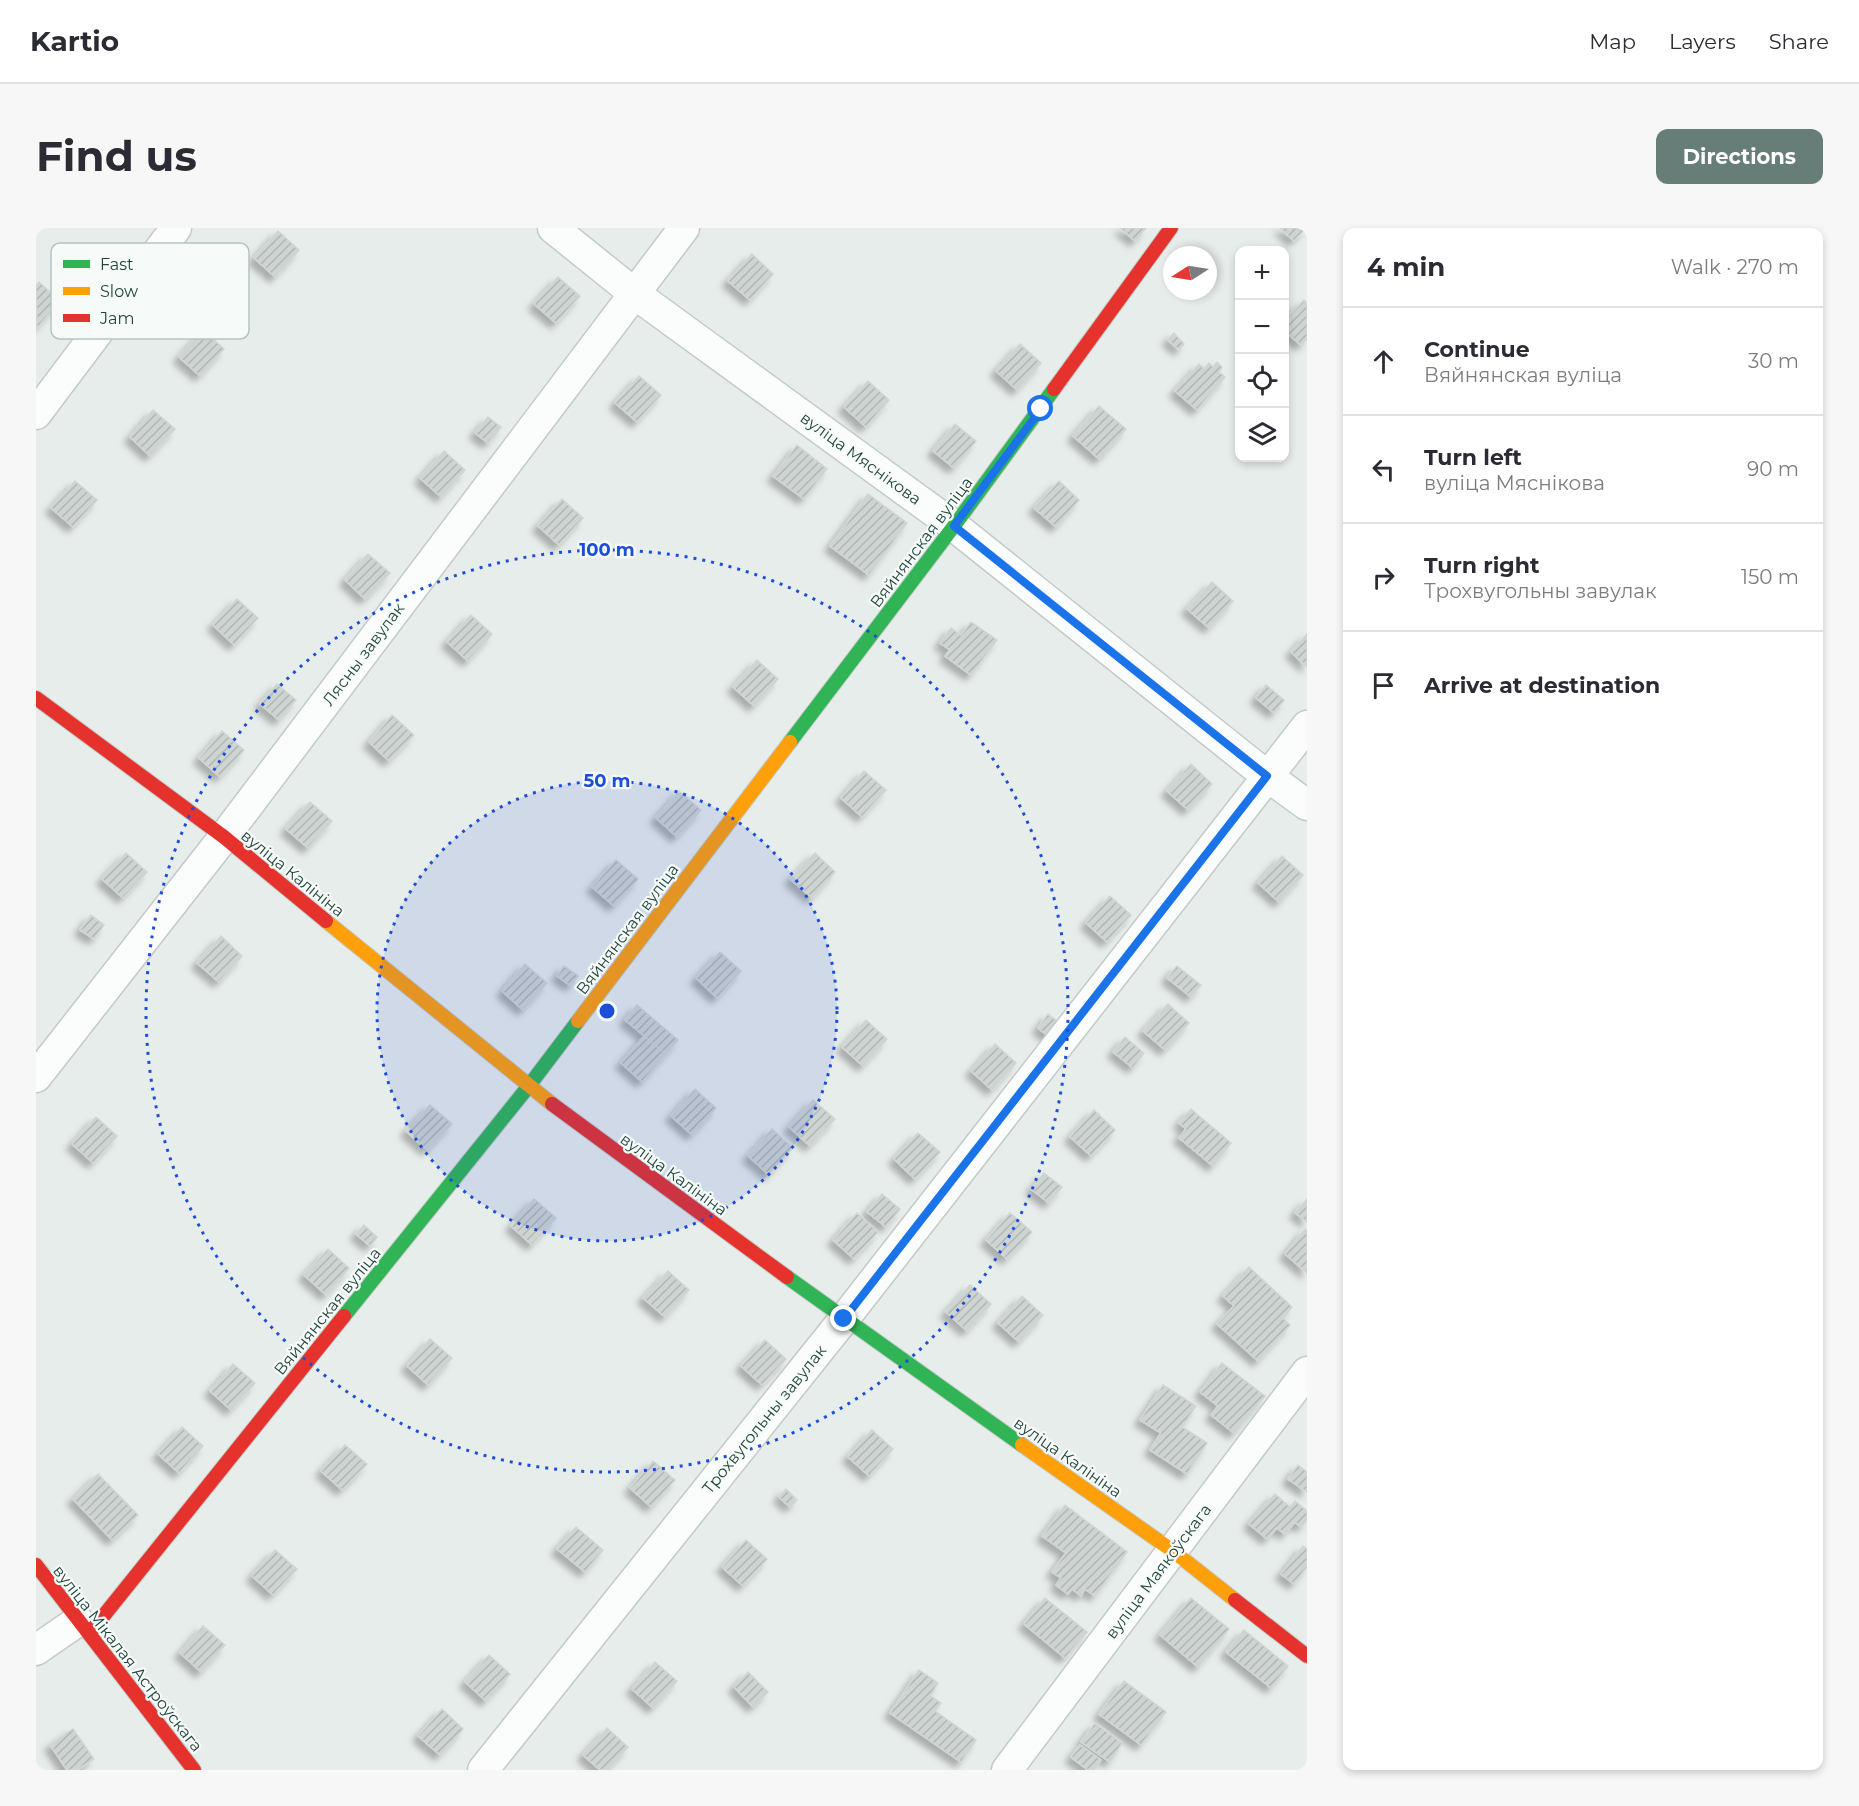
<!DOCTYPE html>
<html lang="en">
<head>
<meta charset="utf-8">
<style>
  body { margin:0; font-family:Montserrat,sans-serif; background:#f7f7f7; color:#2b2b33 }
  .controls { position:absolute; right:18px; top:18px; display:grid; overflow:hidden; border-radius:12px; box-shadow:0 3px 9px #0003 }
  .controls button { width:54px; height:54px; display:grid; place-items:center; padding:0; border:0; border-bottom:2px solid #e1e1e2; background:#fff; color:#2b2b33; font:30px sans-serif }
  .compass { position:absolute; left:1127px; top:18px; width:54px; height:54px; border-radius:50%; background:#fff; box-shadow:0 3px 9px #0003; rotate:258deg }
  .stop { position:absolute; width:18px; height:18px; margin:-14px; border:4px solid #1a73e8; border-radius:50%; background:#fff }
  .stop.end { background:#1a73e8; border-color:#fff; box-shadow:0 2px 6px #0008 }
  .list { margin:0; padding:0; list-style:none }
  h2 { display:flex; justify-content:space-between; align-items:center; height:78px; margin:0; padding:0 24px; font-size:26px }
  h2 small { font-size:20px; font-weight:400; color:#7c7c81 }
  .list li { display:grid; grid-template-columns:39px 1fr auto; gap:18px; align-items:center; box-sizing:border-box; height:108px; padding:0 24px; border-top:2px solid #e1e1e2 }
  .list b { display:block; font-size:22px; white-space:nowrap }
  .list p { margin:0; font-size:20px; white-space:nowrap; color:#7c7c81 }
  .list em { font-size:20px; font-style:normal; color:#7c7c81 }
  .icon { flex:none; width:33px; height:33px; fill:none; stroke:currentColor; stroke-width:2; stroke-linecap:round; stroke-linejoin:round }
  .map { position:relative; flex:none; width:1271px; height:1542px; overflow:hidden; border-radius:12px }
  header { display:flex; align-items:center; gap:36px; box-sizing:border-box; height:84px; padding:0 30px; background:#fff; border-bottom:2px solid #e1e1e2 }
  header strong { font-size:28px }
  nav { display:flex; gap:33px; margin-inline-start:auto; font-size:21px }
  .intro { display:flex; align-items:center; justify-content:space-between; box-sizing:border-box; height:144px; padding:0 36px }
  h1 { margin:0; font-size:42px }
  .button { padding:15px 27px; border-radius:12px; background:#677e78; color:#fff; font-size:21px; font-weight:700 }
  main { display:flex; gap:36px; padding:0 36px }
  aside { flex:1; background:#fff; border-radius:12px; box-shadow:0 3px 9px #0003 }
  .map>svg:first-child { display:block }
  .building { fill:url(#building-hatch); stroke:#d0d6d3; stroke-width:1.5; filter:url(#shadow) }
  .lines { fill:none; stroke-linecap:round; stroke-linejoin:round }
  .street-casing { stroke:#c4cac8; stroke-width:33 }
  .fast-casing { stroke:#c2cbc8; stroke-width:16 }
  .slow-casing { stroke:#c2cbc8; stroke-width:16 }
  .jam-casing { stroke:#c2cbc8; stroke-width:16 }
  .street { stroke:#fbfcfc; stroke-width:30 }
  .fast { stroke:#30b455; stroke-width:14 }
  .slow { stroke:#ff9f0a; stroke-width:14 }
  .jam { stroke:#e5322d; stroke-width:14 }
  .route { stroke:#1a73e8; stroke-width:8 }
  .ring { fill:none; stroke:#1d4ed8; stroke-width:3; stroke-dasharray:3 6 }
  .labels { text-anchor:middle; stroke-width:4.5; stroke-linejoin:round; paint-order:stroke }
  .street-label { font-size:16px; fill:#22433b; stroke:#f6fbf9 }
  .key { fill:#f6fbf9; stroke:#b6c4c0; stroke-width:1.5 }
  .key-label { font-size:16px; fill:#22433b }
  .centre { fill:#1d4ed8; stroke:#f6fbf9; stroke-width:3 }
  .ring-label { font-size:18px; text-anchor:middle; font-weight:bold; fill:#1d4ed8; stroke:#f6fbf9; stroke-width:4.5; stroke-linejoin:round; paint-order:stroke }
</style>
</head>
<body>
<header>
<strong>Kartio</strong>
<nav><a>Map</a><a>Layers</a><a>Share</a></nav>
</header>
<div class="intro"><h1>Find us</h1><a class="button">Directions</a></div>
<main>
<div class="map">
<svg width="1271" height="1542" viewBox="0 0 1271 1542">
  <defs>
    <pattern id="building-hatch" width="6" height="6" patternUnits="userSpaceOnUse" patternTransform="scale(1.5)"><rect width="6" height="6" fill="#ced4d2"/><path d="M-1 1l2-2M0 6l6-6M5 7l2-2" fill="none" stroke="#b1b7b5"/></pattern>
    <filter id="shadow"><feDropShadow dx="-5.5" dy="5.5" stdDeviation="3" flood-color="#0004"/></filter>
  </defs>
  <rect width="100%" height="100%" fill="#e7edea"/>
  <path class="building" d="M1084 0H1110L1099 13Z
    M1244 0H1270L1258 13Z
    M242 3 263 22 239 49 218 30Z
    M716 26 737 46 714 72 692 53Z
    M522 49 544 68 520 95 498 76Z
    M3 54 24 73 1 100 0 58Z
    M1268 72 1271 75V111L1265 117 1248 103V93Z
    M167 102 188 121 164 148 143 129Z
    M1138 105 1148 116 1143 122 1132 112Z
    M984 116 1005 135 981 162 960 143Z
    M1181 134 1186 139 1183 144 1189 149 1161 182 1139 163 1163 136 1168 141 1173 135 1177 139Z
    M603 148 625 167 601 194 579 175Z
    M832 153 853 172 830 199 808 179Z
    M1063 178 1090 201 1063 231 1037 208Z
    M117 182 139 201 114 228 94 209Z
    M452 189 465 199 452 215 439 205Z
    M919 196 940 213 918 240 897 223Z
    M761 217 791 241 768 271 737 248Z
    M408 223 429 242 405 269 384 250Z
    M39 253 61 272 37 299 15 280Z
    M1023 253 1043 272 1020 299 998 280Z
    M832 266 871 295 833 347 794 318Z
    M526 271 547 290 523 317 502 298Z
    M332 326 354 345 329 371 309 352Z
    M1176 354 1197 373 1173 400 1151 381Z
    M201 371 222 390 198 417 177 397Z
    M435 387 456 406 432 433 411 414Z
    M935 394 961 412 935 447 909 428 914 422 904 415 915 400 925 407Z
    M1271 406V439L1255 424Z
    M721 432 742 451 718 478 697 459Z
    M241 456 260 472 243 492 224 476Z
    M1230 457 1248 472 1238 485 1220 470Z
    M356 487 378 507 353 533 333 514Z
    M186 503 208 522 184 549 163 530Z
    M1155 536 1176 556 1152 582 1131 563Z
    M828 543 850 562 826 589 805 570Z
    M643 563 665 582 641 609 620 590Z
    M274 574 296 593 272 620 250 601Z
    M90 625 111 644 87 670 66 651Z
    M779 625 799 644 776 670 754 651Z
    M1246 628 1267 647 1243 674 1222 655Z
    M580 632 602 651 578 678 556 659Z
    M1074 668 1095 687 1071 714 1050 695Z
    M55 687 68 697 58 711 44 702Z
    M185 708 206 728 183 754 161 735Z
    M684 724 705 743 681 770 660 750Z
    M489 736 511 755 487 782 466 763Z
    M528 738 542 748 535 758 521 748Z
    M1141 738 1165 757 1155 769 1131 750Z
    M1132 776 1153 795 1129 822 1107 803Z
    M601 777 642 812 630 826 589 792Z
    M1012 786 1026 797 1016 811 1002 800Z
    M830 792 851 811 827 838 806 819Z
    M608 808 630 826 606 854 585 835Z
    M1089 809 1108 825 1097 840 1077 824Z
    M959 816 980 835 956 862 935 843Z
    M659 861 680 880 656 907 635 888Z
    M777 872 799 891 774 918 753 899Z
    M394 877 416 896 391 922 370 903Z
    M1155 881 1195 915 1177 938 1143 910 1150 901 1143 895Z
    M1058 882 1079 902 1055 928 1034 909Z
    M60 889 81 908 57 935 36 916Z
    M736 901 757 920 733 947 712 928Z
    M882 905 904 924 879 951 858 931Z
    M1008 945 1026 959 1013 975 995 961Z
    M846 966 864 981 850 999 831 984Z
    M498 971 520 990 496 1017 475 998Z
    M1271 971V994L1259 985Z
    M821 985 842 1004 818 1031 797 1012Z
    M974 985 996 1004 971 1031 950 1012Z
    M328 997 341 1009 334 1018 320 1006Z
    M1269 1001 1271 1003V1045L1249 1026Z
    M292 1021 313 1040 290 1067 268 1047Z
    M1213 1039 1256 1079 1247 1090 1254 1097 1222 1133 1181 1096 1198 1078 1187 1068Z
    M632 1043 653 1062 629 1089 607 1070Z
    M934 1057 955 1076 931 1103 910 1084Z
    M986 1068 1007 1087 983 1114 962 1095Z
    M394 1111 416 1130 392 1157 371 1138Z
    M729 1112 750 1131 726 1157 705 1138Z
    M1186 1135 1229 1168 1198 1205 1175 1187 1182 1178 1164 1164Z
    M197 1136 219 1155 195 1182 174 1163Z
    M1127 1157 1160 1178 1146 1199 1171 1215 1151 1246 1114 1222 1125 1205 1104 1192Z
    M146 1199 167 1218 143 1245 122 1226Z
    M836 1202 857 1221 833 1248 812 1229Z
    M309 1217 331 1236 306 1262 285 1243Z
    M617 1233 639 1252 615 1279 594 1260Z
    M1262 1237 1271 1244V1264L1252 1251Z
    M62 1246 102 1287 76 1312 37 1271Z
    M750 1261 761 1272 754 1279 743 1269Z
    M1239 1266 1254 1279 1259 1273 1271 1283V1292L1265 1299 1259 1294 1249 1306 1241 1300 1231 1311 1213 1296Z
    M1029 1277 1091 1324 1059 1368 1049 1361 1045 1368 1036 1361 1032 1366 1020 1357 1025 1350 1016 1344 1030 1325 1006 1308Z
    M540 1299 567 1322 549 1344 521 1321Z
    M710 1312 731 1331 707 1358 686 1339Z
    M1267 1318 1271 1321V1339L1258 1356 1245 1346Z
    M239 1322 261 1341 237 1367 216 1348Z
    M1009 1370 1051 1404 1029 1430 988 1396Z
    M1155 1370 1193 1401 1162 1439 1124 1407Z
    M167 1398 189 1417 165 1444 144 1425Z
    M1208 1402 1252 1438 1235 1460 1190 1424Z
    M453 1427 474 1446 450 1473 429 1454Z
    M619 1434 641 1453 617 1480 596 1461Z
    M883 1442 902 1455 894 1468 905 1475 899 1483 940 1512 925 1534 854 1485Z
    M712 1444 732 1464 717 1479 698 1459Z
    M1088 1453 1130 1484 1105 1517 1063 1486Z
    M406 1481 427 1501 404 1527 382 1508Z
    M1059 1495 1086 1515 1074 1534 1045 1514Z
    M571 1500 592 1519 571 1542H564L547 1527Z
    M37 1501 58 1531 41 1542H31L14 1517Z
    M1044 1517 1065 1532 1058 1542H1052L1035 1529Z"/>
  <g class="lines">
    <g class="street-casing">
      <path id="street" d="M517 0 599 66 918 298 1231 548 1271 577
        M0 186 140 0
        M0 849 188 609 648 0
        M0 1422 42 1393
        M447 1542 808 1091 1271 498
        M971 1542 1271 1144"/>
    </g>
    <g class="fast-casing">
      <path id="fast" d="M754 514 918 298 1018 161
        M751 1049 986 1217
        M308 1088 492 859 542 793"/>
    </g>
    <g class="slow-casing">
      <path id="slow" d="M290 693 516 876
        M542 793 754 514
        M986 1217 1137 1323 1199 1372"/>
    </g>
    <g class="jam-casing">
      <path id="jam" d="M1018 161 1135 0
        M0 470 188 609 290 693
        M516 876 751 1049
        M0 1337 158 1542
        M1199 1372 1271 1428
        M53 1406 308 1088"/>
    </g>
    <use href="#street" class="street"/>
    <use href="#fast" class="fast"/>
    <use href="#slow" class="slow"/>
    <use href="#jam" class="jam"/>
  </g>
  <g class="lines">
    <path class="route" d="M808 1091 1231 548 918 298 1005 181"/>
  </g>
  <circle cx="571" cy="783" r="230" fill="#1d4ed8" fill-opacity=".12"/>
  <g class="ring">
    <circle cx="571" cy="783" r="230"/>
    <circle cx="571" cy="783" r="461"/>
  </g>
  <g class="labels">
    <g class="street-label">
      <text transform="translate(825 230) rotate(36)" y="6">вуліца Мяснікова</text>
      <text transform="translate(885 314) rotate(-53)" y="6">Вяйнянская вуліца</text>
      <text transform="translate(327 426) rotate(-53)" y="6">Лясны завулак</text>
      <text transform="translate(257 645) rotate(39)" y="6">вуліца Калініна</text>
      <text transform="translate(591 701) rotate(-53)" y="6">Вяйнянская вуліца</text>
      <text transform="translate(638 946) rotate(36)" y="6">вуліца Калініна</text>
      <text transform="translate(291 1083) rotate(-51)" y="6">Вяйнянская вуліца</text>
      <text transform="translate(728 1191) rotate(-51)" y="6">Трохвугольны завулак</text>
      <text transform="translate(1032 1229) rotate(35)" y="6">вуліца Калініна</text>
      <text transform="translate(1122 1343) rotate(-53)" y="6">вуліца Маякоўскага</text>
      <text transform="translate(92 1430) rotate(52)" y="6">вуліца Мікалая Астроўскага</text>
    </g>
  </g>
  <rect x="15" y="15" width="198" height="96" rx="9" class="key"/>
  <rect x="27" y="32" width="27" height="8" fill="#30b455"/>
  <rect x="27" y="59" width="27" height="8" fill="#ff9f0a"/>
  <rect x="27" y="86" width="27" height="8" fill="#e5322d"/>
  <g class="key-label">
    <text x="64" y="42">Fast</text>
    <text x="64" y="69">Slow</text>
    <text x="64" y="96">Jam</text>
  </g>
  <circle cx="571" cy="783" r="9" class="centre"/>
  <g class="ring-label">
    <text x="571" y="328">100 m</text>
    <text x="571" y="559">50 m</text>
  </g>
</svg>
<div class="controls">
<button>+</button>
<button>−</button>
<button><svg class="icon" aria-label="locate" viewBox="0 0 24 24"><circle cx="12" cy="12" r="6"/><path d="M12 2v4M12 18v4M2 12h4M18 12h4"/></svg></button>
<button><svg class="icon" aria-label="layers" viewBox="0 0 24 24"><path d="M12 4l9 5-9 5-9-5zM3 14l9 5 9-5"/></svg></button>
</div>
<svg class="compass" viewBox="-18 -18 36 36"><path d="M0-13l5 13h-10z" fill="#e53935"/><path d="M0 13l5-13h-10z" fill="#7c7c81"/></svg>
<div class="stop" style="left:1005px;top:181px"></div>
<div class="stop end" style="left:808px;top:1091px"></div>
</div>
<aside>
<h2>4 min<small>Walk · 270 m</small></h2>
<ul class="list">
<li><svg class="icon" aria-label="ahead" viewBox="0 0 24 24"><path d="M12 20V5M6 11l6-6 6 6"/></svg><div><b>Continue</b><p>Вяйнянская вуліца</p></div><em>30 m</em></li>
<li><svg class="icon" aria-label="left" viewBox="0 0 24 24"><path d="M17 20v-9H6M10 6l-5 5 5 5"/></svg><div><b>Turn left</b><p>вуліца Мяснікова</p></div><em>90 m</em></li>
<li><svg class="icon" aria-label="right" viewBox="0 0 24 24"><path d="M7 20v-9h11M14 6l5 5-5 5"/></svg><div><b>Turn right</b><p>Трохвугольны завулак</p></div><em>150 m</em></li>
<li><svg class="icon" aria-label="arrive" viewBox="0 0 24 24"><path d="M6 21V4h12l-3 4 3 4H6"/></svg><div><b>Arrive at destination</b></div></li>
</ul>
</aside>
</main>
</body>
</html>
